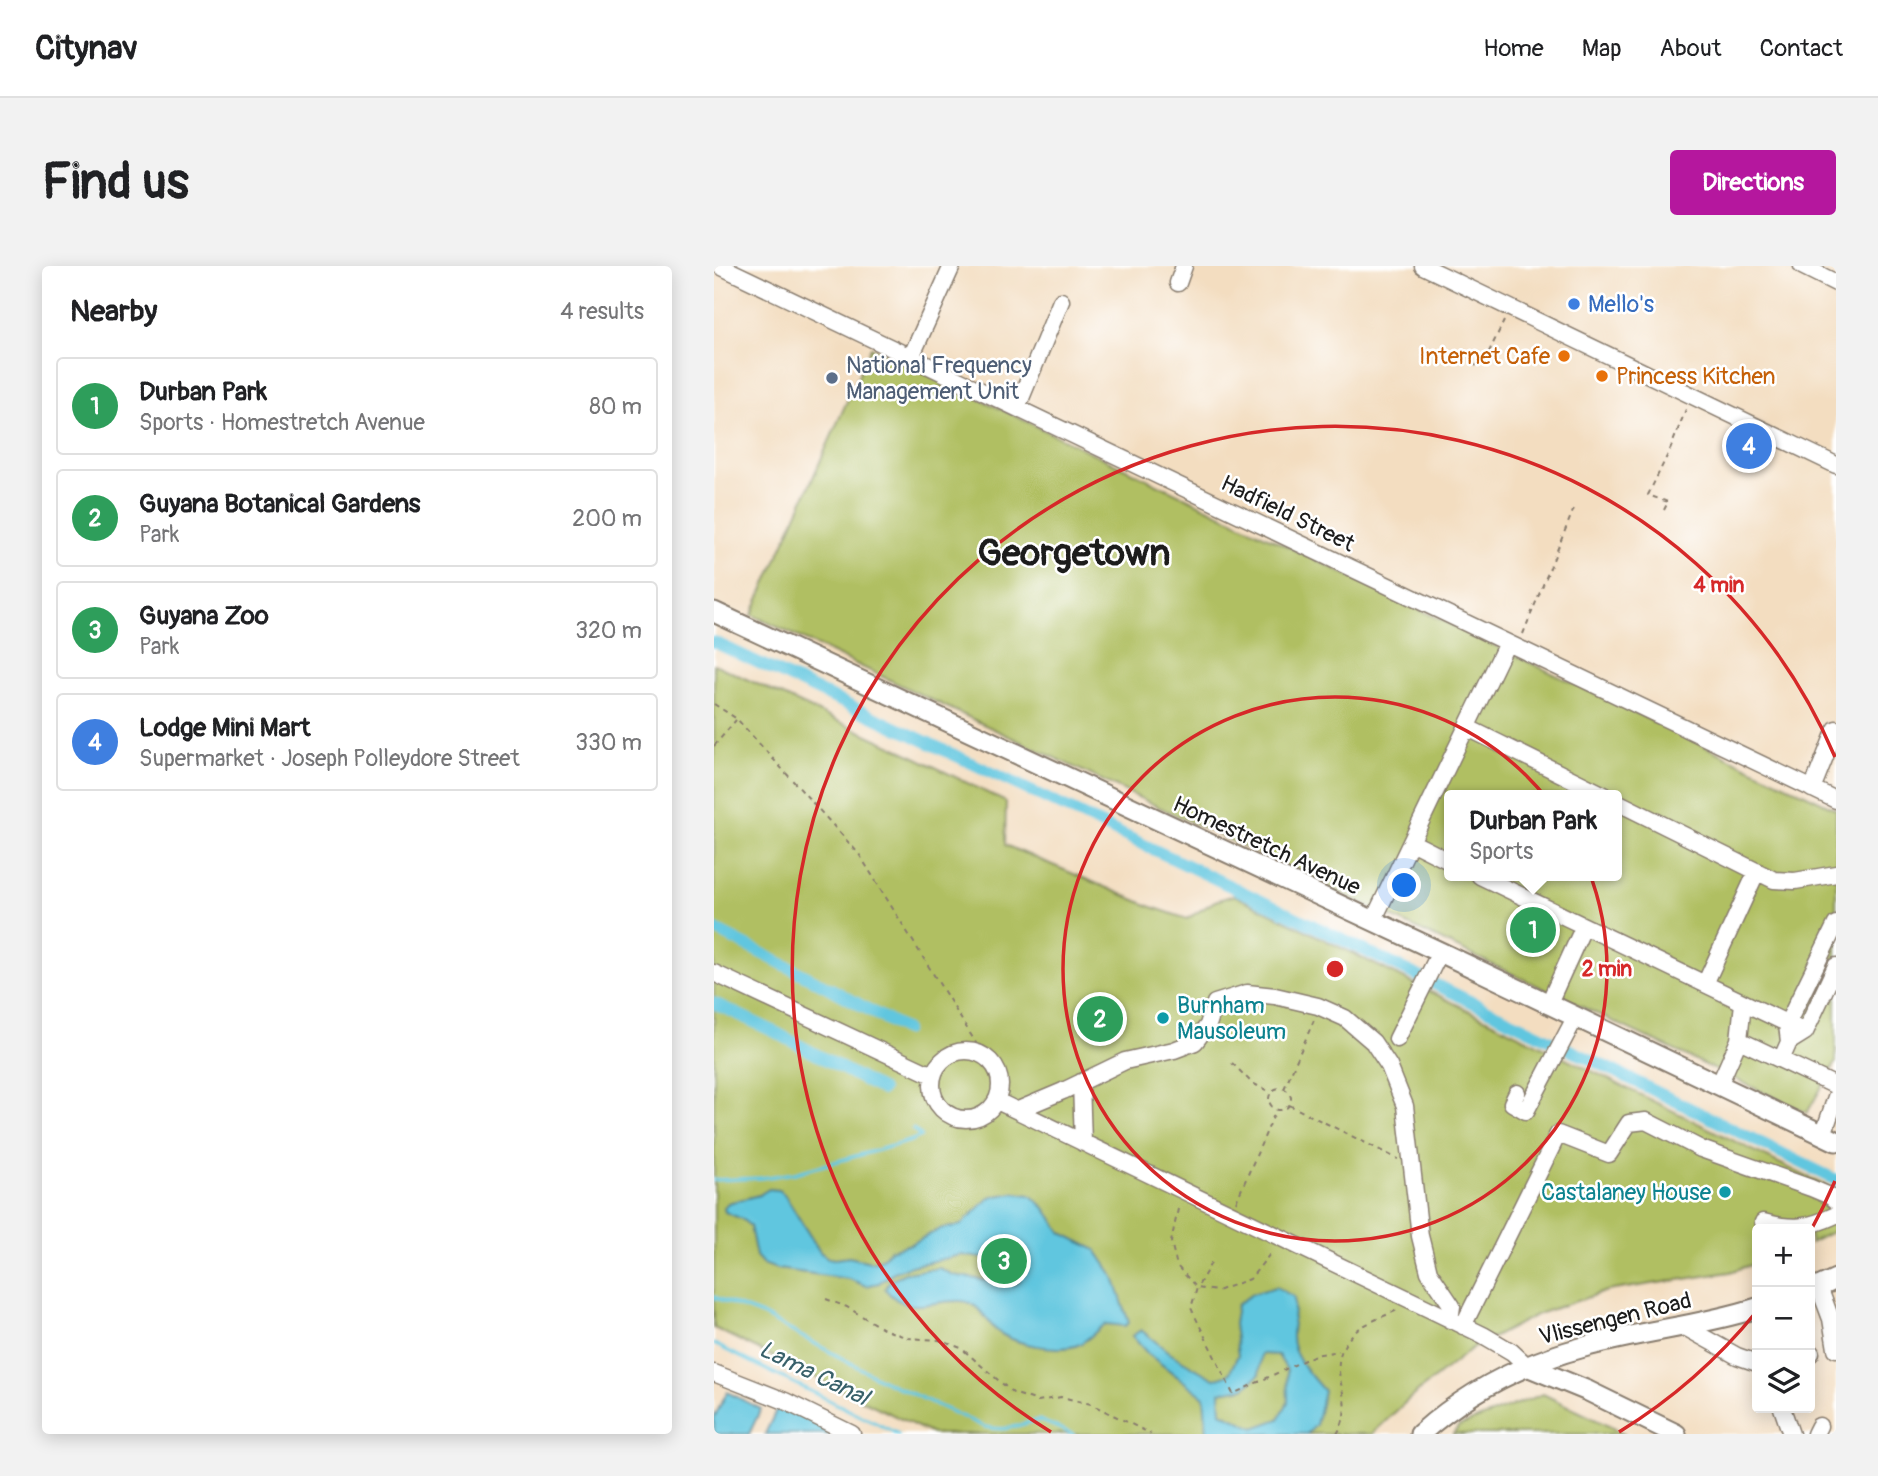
<!DOCTYPE html>
<html lang="en">
<head>
<meta charset="utf-8">
<style>
  body { margin:0; font-family:Pangolin,sans-serif; background:#f2f2f2; color:#202124 }
  .controls { position:absolute; right:21px; bottom:21px; display:grid; overflow:hidden; border-radius:7px; box-shadow:0 4px 18px #0003 }
  .controls button { width:63px; height:63px; display:grid; place-items:center; padding:0; border:0; border-bottom:2px solid #e0e0e0; background:#fff; color:#202124; font:35px sans-serif }
  .you { position:absolute; left:691px; top:620px; width:24px; height:24px; margin:-18px; border:5px solid #fff; border-radius:50%; background:#1a73e8; box-shadow:0 0 0 10px #1a73e833 }
  .badge { display:grid; place-items:center; width:46px; height:46px; border-radius:50%; background:#b5179e; color:#fff; font-size:23px; font-weight:700 }
  .pin { position:absolute; translate:-50% -50%; border:4px solid #fff; box-shadow:0 2px 7px #0006 }
  .popup { position:absolute; left:730px; top:524px; width:178px; height:91px; box-sizing:border-box; display:grid; place-content:center; border-radius:7px; background:#fff; filter:drop-shadow(0 2px 5px #0005); font-size:23px; white-space:nowrap; color:#757577 }
  .popup b { font-size:26px; color:#202124 }
  .popup::after { content:''; position:absolute; left:50%; top:100%; margin-left:-14px; border:14px solid transparent; border-top-color:#fff }
  .list { margin:0; padding:0; list-style:none }
  h2 { display:flex; justify-content:space-between; align-items:center; height:91px; margin:0; padding:0 28px; font-size:30px }
  h2 small { font-size:23px; font-weight:400; color:#757577 }
  .list li { display:grid; grid-template-columns:46px 1fr auto; gap:21px; align-items:center; box-sizing:border-box; height:98px; margin:0 14px 14px; padding:0 14px; border:2px solid #e0e0e0; border-radius:7px }
  .list b { display:block; font-size:26px; white-space:nowrap }
  .list p { margin:0; font-size:23px; white-space:nowrap; color:#757577 }
  .list em { font-size:23px; font-style:normal; color:#757577 }
  .icon { flex:none; width:38px; height:38px; fill:none; stroke:currentColor; stroke-width:2; stroke-linecap:round; stroke-linejoin:round }
  .map { position:relative; flex:none; width:1122px; height:1168px; overflow:hidden; border-radius:7px }
  header { display:flex; align-items:center; gap:42px; box-sizing:border-box; height:98px; padding:0 35px; background:#fff; border-bottom:2px solid #e0e0e0 }
  header strong { font-size:33px }
  nav { display:flex; gap:38px; margin-inline-start:auto; font-size:24px }
  .intro { display:flex; align-items:center; justify-content:space-between; box-sizing:border-box; height:168px; padding:0 42px }
  h1 { margin:0; font-size:49px }
  .button { padding:18px 32px; border-radius:7px; background:#b5179e; color:#fff; font-size:24px; font-weight:700 }
  main { display:flex; gap:42px; padding:0 42px }
  aside { flex:1; background:#fff; border-radius:7px; box-shadow:0 4px 18px #0003 }
  .map>svg:first-child { display:block }
  .green { fill:#b0bf62; stroke:#666e3f; stroke-width:2; fill-rule:evenodd }
  .water { fill:#61c6df; stroke:#3e717e; stroke-width:2; fill-rule:evenodd }
  .lines { fill:none; stroke-linecap:round; stroke-linejoin:round }
  .stream { stroke:#61c6df; stroke-width:3.5 }
  .canal { stroke:#61c6df; stroke-width:12 }
  .minor-casing { stroke:#887c6e; stroke-width:19 }
  .major-casing { stroke:#887c6e; stroke-width:23 }
  .path { stroke:#887c6e; stroke-width:2; stroke-dasharray:5 5; stroke-linecap:butt }
  .minor { stroke:#fff; stroke-width:16 }
  .major { stroke:#fff; stroke-width:19 }
  .ring { fill:none; stroke:#d62828; stroke-width:3.5 }
  .shop-dot { fill:#3f7fe0; stroke:#fff; stroke-width:2.5 }
  .food-dot { fill:#e8710a; stroke:#fff; stroke-width:2.5 }
  .service-dot { fill:#5c6f8a; stroke:#fff; stroke-width:2.5 }
  .culture-dot { fill:#0f9aa8; stroke:#fff; stroke-width:2.5 }
  .labels { text-anchor:middle; stroke-width:5; stroke-linejoin:round; paint-order:stroke }
  .shop-label { font-size:23px; fill:#366cbe; stroke:#fff; text-anchor:start }
  .food-label { font-size:23px; fill:#c56008; stroke:#fff; text-anchor:end }
  .service-label { font-size:23px; fill:#4e5e75; stroke:#fff; text-anchor:start }
  .street-label { font-size:23px; fill:#1c1c1c; stroke:#fff }
  .culture-label { font-size:23px; fill:#0d838f; stroke:#fff; text-anchor:start }
  .water-label { font-size:24px; font-style:italic; fill:#38606a; stroke:#fff }
  .town-label { font-size:37px; font-weight:bold; fill:#1c1c1c; stroke:#fff }
  .centre { fill:#d62828; stroke:#fff; stroke-width:3.5 }
  .ring-label { font-size:21px; text-anchor:middle; font-weight:bold; fill:#d62828; stroke:#fff; stroke-width:5; stroke-linejoin:round; paint-order:stroke }
</style>
</head>
<body>
<header>
<strong>Citynav</strong>
<nav><a>Home</a><a>Map</a><a>About</a><a>Contact</a></nav>
</header>
<div class="intro"><h1>Find us</h1><a class="button">Directions</a></div>
<main>
<aside>
<h2>Nearby<small>4 results</small></h2>
<ul class="list">
<li><span class="badge" style="background:#2e9e5b">1</span><div><b>Durban Park</b><p>Sports · Homestretch Avenue</p></div><em>80 m</em></li>
<li><span class="badge" style="background:#2e9e5b">2</span><div><b>Guyana Botanical Gardens</b><p>Park</p></div><em>200 m</em></li>
<li><span class="badge" style="background:#2e9e5b">3</span><div><b>Guyana Zoo</b><p>Park</p></div><em>320 m</em></li>
<li><span class="badge" style="background:#3f7fe0">4</span><div><b>Lodge Mini Mart</b><p>Supermarket · Joseph Polleydore Street</p></div><em>330 m</em></li>
</ul>
</aside>
<div class="map">
<svg width="1122" height="1168" viewBox="0 0 1122 1168">
  <rect width="100%" height="100%" fill="#fff"/>
  <filter id="ink" filterUnits="userSpaceOnUse"><feTurbulence type="fractalNoise" baseFrequency=".0143" numOctaves="2"/><feDisplacementMap in="SourceGraphic" scale="14" xChannelSelector="R" yChannelSelector="G"/><feConvolveMatrix kernelMatrix="1 2 1 2 8 2 1 2 1" color-interpolation-filters="sRGB"/></filter>
  <filter id="wash" filterUnits="userSpaceOnUse"><feTurbulence type="fractalNoise" baseFrequency=".00686" numOctaves="4" result="noise"/><feDisplacementMap in="SourceGraphic" scale="28" xChannelSelector="R" yChannelSelector="G"/><feGaussianBlur stdDeviation="1.57" result="paint"/><feColorMatrix in="noise" values="0 0 0 0 0 0 0 0 0 0 0 0 0 0 0 0 0 1.4 0 .05"/><feComposite in="paint" operator="in"/></filter>
  <g filter="url(#wash)">
    <rect width="100%" height="100%" fill="#f3ddc0"/>
    <path class="green" d="M157 81 1122 543V796L1093 847 38 349ZM735 529H903V610H735Z
      M0 398 193 487 292 536 291 579 438 641 473 653 501 635 520 629 1122 925V964L1096 977V963H1043V997L1016 1006 893 1025 824 1048 757 1083 696 1132 658 1168H218L0 1062Z
      M829 1128 911 1168H739L745 1160Z"/>
    <path class="water" d="M55 923 64 924 70 928 106 986 114 992 121 993 135 991 157 996 168 993 176 984 197 978 226 963 247 959 276 931 300 927 316 929 331 942 348 967 382 984 400 1011 415 1057 411 1060 392 1058C382 1064 376 1073 366 1078 347 1088 293 1078 279 1061 270 1050 263 1036 247 1035 217 1033 195 1052 171 1023L176 1014 191 1007 225 1002 239 1009 300 1019 306 1015 307 992 291 978 282 980 273 993 247 989 197 1000 180 1006 165 1017 152 1020 135 1013 63 1003 49 998 42 990 36 960 28 953 11 946 10 942 14 937 45 929Z
      M562 1021 580 1031C581 1047 578 1056 578 1071 578 1091 598 1111 610 1125L602 1159 593 1168H493L490 1131 434 1088 418 1070 427 1064 457 1088 500 1113 515 1108 524 1089 520 1058 523 1039 538 1028ZM547 1088 564 1089 573 1104 574 1136 565 1153 540 1162 507 1146 506 1126 530 1122 545 1109Z
      M13 1126 47 1143 35 1168H0V1152Z
      M65 1138 127 1168H51Z"/>
    <g class="lines">
      <path class="stream" d="M0 914 47 912 81 907 196 875 207 870 199 863
        M0 1031 48 1049 168 1114 271 1161C295 1166 302 1159 325 1154L359 1168
        M0 1078 184 1168"/>
      <path class="canal" d="M0 376C376 552 750 730 1122 914
        M0 663 123 726 191 764
        M0 737 61 766 168 824"/>
    </g>
  </g>
  <g filter="url(#ink)">
    <g class="lines">
      <g class="minor-casing">
        <path id="minor" d="M6 0 1122 534
          M709 0 1122 199
          M1088 0 1122 17
          M464 17 470 0
          M197 91 238 0
          M303 142 347 35
          M752 461 890 529
          M1098 523 1122 463
          M903 536 1060 614 1081 615 1122 608
          M697 576 735 595
          M766 610 1091 766
          M659 655 793 377
          M0 707 218 809
          M991 718 1043 605
          M834 739 870 660
          M683 773 726 686
          M1025 774 1122 820
          M1075 776 1073 758 1122 658
          M218 819a34 34 0 1 1 68 0a34 34 0 1 1-68 0Z
          M1067 794 1075 776 1091 766 1122 700
          M367 816 369 877
          M1005 819 1025 774 1029 737
          M803 827 798 837 812 845 861 752
          M283 835 769 1069 798 1086 813 1100
          M304 844 349 825 411 795 460 784 481 776 494 759 501 737 533 727 561 730 604 740 631 752 659 776 675 800 691 840 706 970 715 1006 738 1040 736 1054
          M1109 869 1122 831
          M1049 956C1079 964 1094 962 1122 949
          M1105 1021 1117 1053 1122 1083
          M749 1060 844 868 895 888 915 857 932 855 987 883 1097 922 1116 930 1122 935
          M969 1060 1023 1090 1043 1097
          M1096 1088 1097 1087
          M0 1107 71 1135 138 1168
          M1068 1142 1077 1168
          M1101 1168 1105 1160"/>
      </g>
      <g class="major-casing">
        <path id="major" d="M0 346 726 686 1122 875
          M1096 1025 1122 1013
          M813 1100 874 1125 962 1168
          M706 1168C753 1126 810 1097 870 1081 927 1065 987 1060 1043 1042"/>
      </g>
      <path class="path" d="M761 100 772 92 790 55
        M950 244 954 236 934 229 956 184 972 143
        M809 368 861 240
        M0 438 23 453 145 588 270 790
        M0 480 22 454
        M518 797 538 817 556 826
        M555 833a11 11 0 1 1 22 0a11 11 0 1 1-22 0Z
        M570 823 600 754
        M575 839 684 893
        M522 936 562 844
        M464 943 457 976 463 1000 483 1022 503 1025 536 1013 556 988
        M497 997 483 1022 477 1042 519 1128 601 1089 625 1085
        M112 1033 133 1041 169 1063 194 1072 225 1074 247 1082 299 1127 324 1135 347 1131 377 1138 437 1168
        M623 1168C647 1129 603 1103 641 1066 652 1056 672 1050 685 1043"/>
      <use href="#minor" class="minor"/>
      <use href="#major" class="major"/>
    </g>
  </g>
  <g class="ring">
    <circle cx="621" cy="703" r="272"/>
    <path d="M1121 915A543 543 0 0 1 1096 966M1043 1045A543 543 0 0 1 905 1166M337 1166A543 543 0 1 1 1121 491"/>
  </g>
  <circle class="shop-dot" cx="860" cy="38" r="7"/>
  <g class="food-dot">
    <circle cx="850" cy="90" r="7"/>
    <circle cx="888" cy="110" r="7"/>
  </g>
  <circle class="service-dot" cx="118" cy="112" r="7"/>
  <g class="culture-dot">
    <circle cx="449" cy="752" r="7"/>
    <circle cx="1011" cy="926" r="7"/>
  </g>
  <g class="labels">
    <g class="shop-label">
      <text x="874" y="46">Mello's</text>
    </g>
    <g class="food-label">
      <text x="836" y="98">Internet Cafe</text>
      <text x="902" y="118" text-anchor="start">Princess Kitchen</text>
    </g>
    <g class="service-label">
      <text x="132" y="107">National Frequency<tspan x="132" dy="26">Management Unit</tspan></text>
    </g>
    <g class="street-label">
      <text transform="translate(574 247) rotate(26)" y="8">Hadfield Street</text>
      <text transform="translate(553 579) rotate(25)" y="8">Homestretch Avenue</text>
      <text transform="translate(901 1052) rotate(-14)" y="8">Vlissengen Road</text>
    </g>
    <g class="culture-label">
      <text x="463" y="747">Burnham<tspan x="463" dy="26">Mausoleum</tspan></text>
      <text x="997" y="934" text-anchor="end">Castalaney House</text>
    </g>
    <g class="water-label">
      <text transform="translate(100 1107) rotate(26)" y="8">Lama Canal</text>
    </g>
    <g class="town-label">
      <text x="360" y="299">Georgetown</text>
    </g>
  </g>
  <circle cx="621" cy="703" r="10" class="centre"/>
  <g class="ring-label">
    <text x="1005" y="326">4 min</text>
    <text x="893" y="710">2 min</text>
  </g>
</svg>
<div class="controls">
<button>+</button>
<button>−</button>
<button><svg class="icon" aria-label="layers" viewBox="0 0 24 24"><path d="M12 4l9 5-9 5-9-5zM3 14l9 5 9-5"/></svg></button>
</div>
<div class="you"></div>
<div class="pin badge" style="left:819px;top:664px;background:#2e9e5b">1</div>
<div class="popup"><b>Durban Park</b>Sports</div>
<div class="pin badge" style="left:386px;top:753px;background:#2e9e5b">2</div>
<div class="pin badge" style="left:290px;top:995px;background:#2e9e5b">3</div>
<div class="pin badge" style="left:1035px;top:180px;background:#3f7fe0">4</div>
</div>
</main>
</body>
</html>
